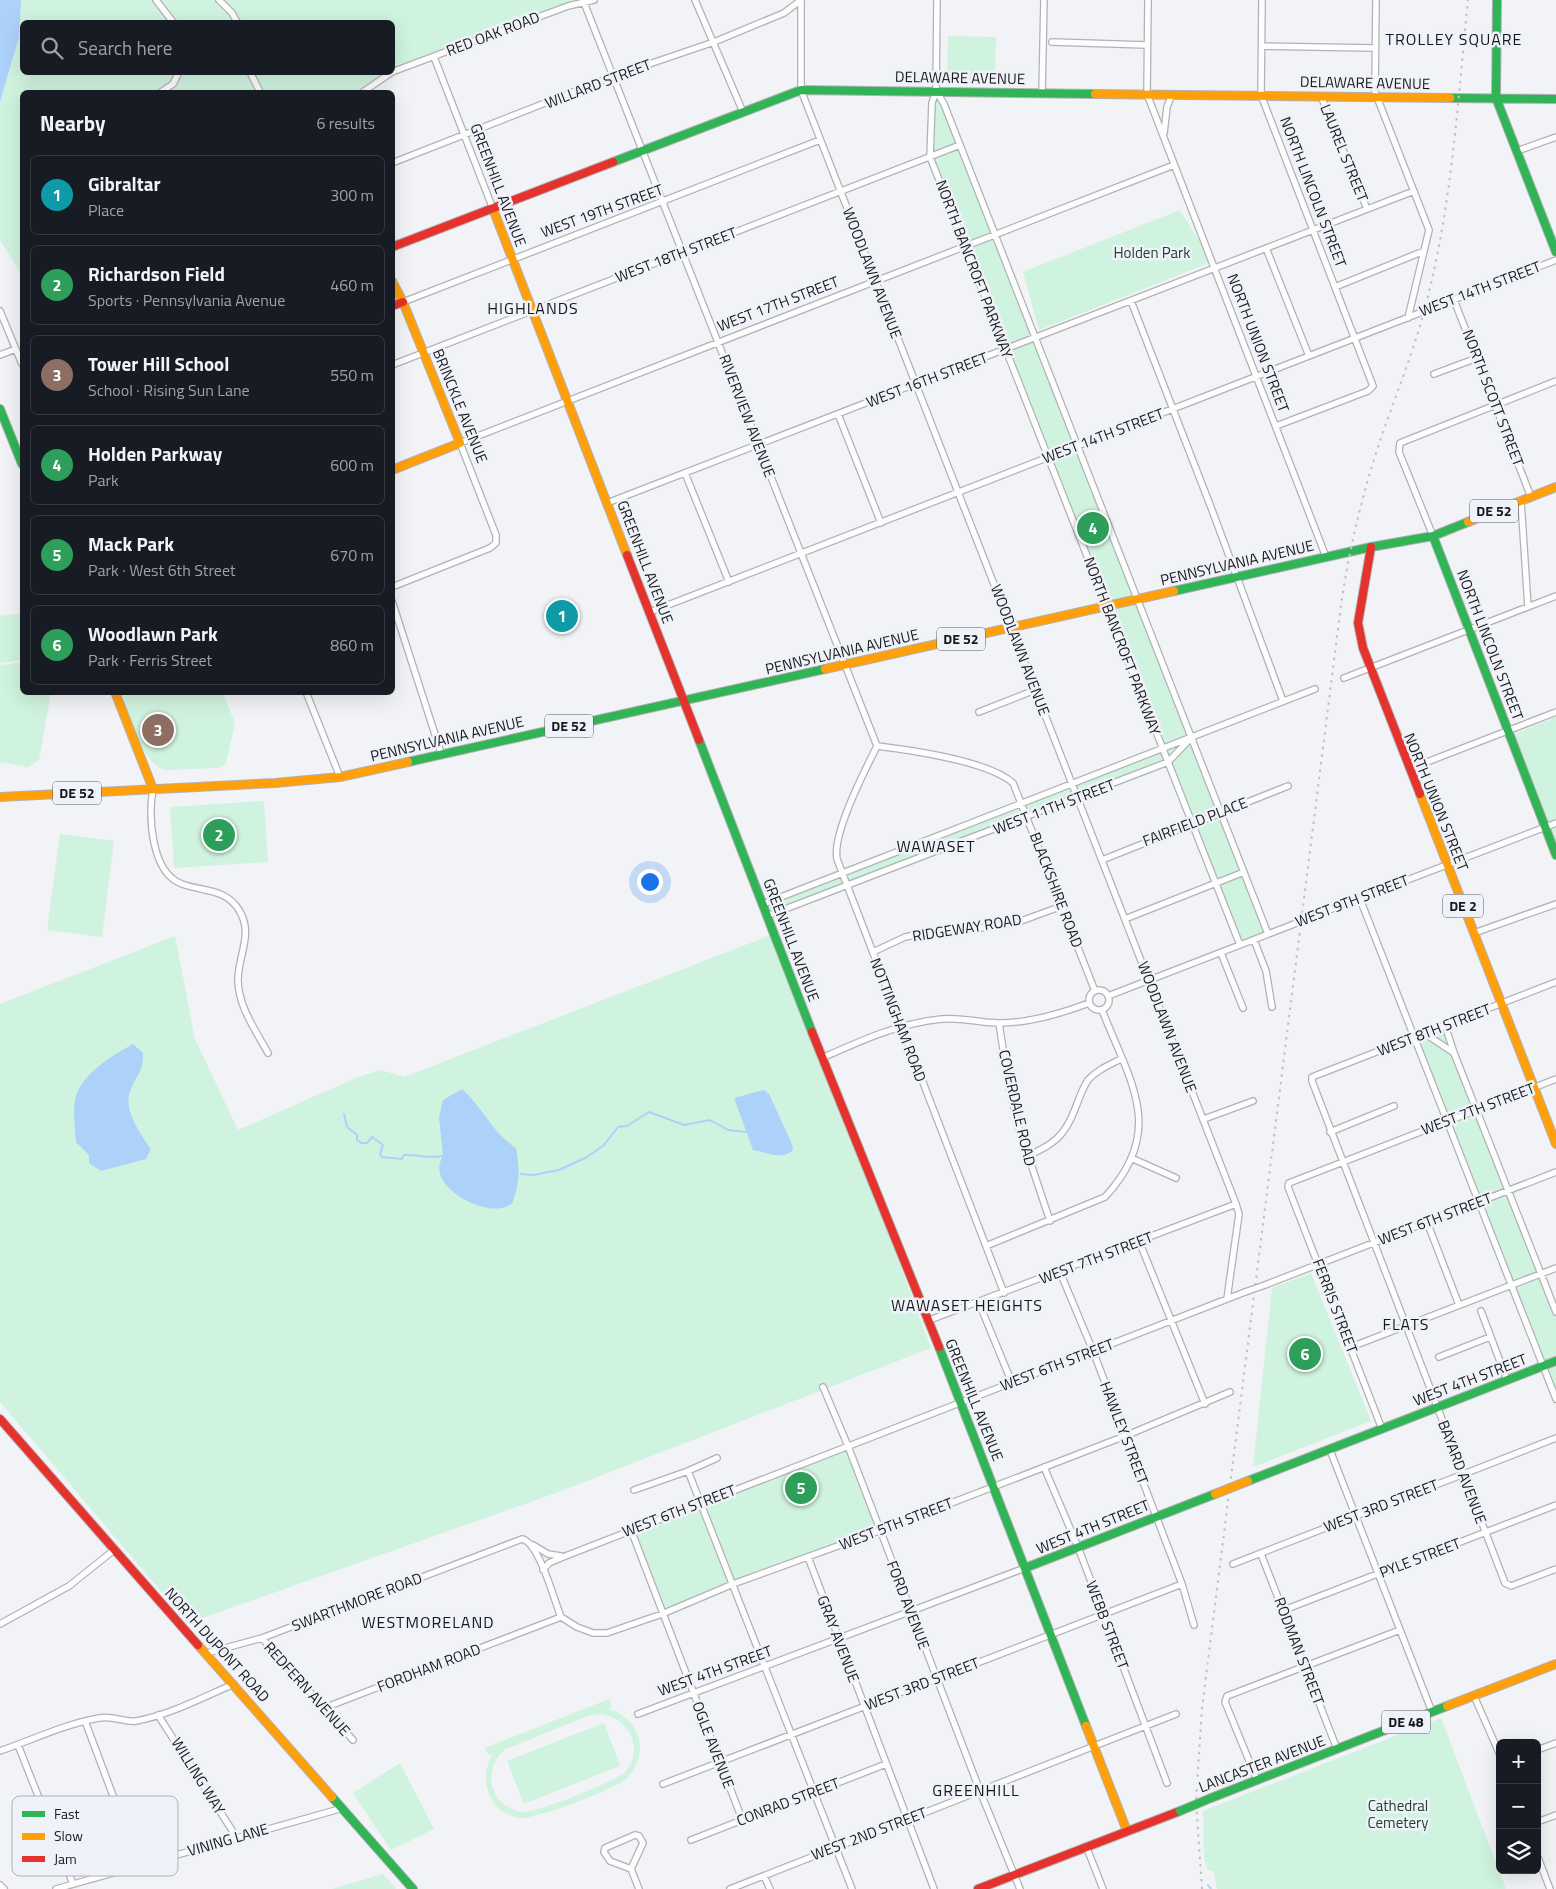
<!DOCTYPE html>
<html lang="en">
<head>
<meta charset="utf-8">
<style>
  body { margin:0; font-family:"Titillium Web",sans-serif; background:#242831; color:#f1f3f6 }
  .controls { position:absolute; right:15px; bottom:15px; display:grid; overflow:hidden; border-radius:8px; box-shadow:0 5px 20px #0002 }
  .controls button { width:45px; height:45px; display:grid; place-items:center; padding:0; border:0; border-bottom:1px solid #363941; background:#171b24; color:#f1f3f6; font:25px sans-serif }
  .you { position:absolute; left:649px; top:881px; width:18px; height:18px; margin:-12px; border:4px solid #fff; border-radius:50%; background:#1a73e8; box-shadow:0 0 0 8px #1a73e833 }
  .badge { display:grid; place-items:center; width:32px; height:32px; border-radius:50%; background:#b2b3b7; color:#fff; font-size:16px; font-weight:700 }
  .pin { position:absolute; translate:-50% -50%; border:2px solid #fff; box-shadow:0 1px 5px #0006 }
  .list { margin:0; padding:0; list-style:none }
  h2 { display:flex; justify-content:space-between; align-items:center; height:65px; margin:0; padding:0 20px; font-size:21px }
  h2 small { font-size:16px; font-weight:400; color:#9ea1a6 }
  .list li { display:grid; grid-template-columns:32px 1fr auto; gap:15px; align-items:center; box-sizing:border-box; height:80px; margin:0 10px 10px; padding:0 10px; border:1px solid #363941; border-radius:8px }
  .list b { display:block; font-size:19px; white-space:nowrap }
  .list p { margin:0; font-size:16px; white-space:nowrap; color:#9ea1a6 }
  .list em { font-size:16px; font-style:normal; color:#9ea1a6 }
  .icon { flex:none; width:28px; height:28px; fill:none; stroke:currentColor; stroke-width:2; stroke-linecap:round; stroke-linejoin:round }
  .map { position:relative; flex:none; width:1556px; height:1889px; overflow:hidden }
  .search { position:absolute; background:#171b24; box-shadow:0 5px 20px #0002; left:20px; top:20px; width:375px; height:55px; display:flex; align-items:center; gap:12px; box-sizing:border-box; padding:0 18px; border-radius:8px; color:#9ea1a6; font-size:19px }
  .panel { position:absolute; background:#171b24; box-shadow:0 5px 20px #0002; left:20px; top:90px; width:375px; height:605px; border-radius:8px }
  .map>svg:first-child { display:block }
  .green { fill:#cff3df; fill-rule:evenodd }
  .water { fill:#acd2fa }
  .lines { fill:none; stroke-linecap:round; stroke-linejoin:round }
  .stream { stroke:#acd2fa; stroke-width:2 }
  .street-casing { stroke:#b1b2b5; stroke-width:8 }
  .fast-casing { stroke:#b1b2b5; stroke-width:10 }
  .slow-casing { stroke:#b1b2b5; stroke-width:10 }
  .jam-casing { stroke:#b1b2b5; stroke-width:10 }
  .street { stroke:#fdfdfe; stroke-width:5.5 }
  .fast { stroke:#30b455; stroke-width:8 }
  .slow { stroke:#ff9f0a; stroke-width:8 }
  .jam { stroke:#e5322d; stroke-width:8 }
  .rail { stroke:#c1c1c1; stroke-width:2; stroke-dasharray:2.5 5; stroke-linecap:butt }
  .street-bridge-casing { stroke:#b1b2b5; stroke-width:8; stroke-linecap:butt }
  .fast-bridge-casing { stroke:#b1b2b5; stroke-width:10; stroke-linecap:butt }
  .slow-bridge-casing { stroke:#b1b2b5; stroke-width:10; stroke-linecap:butt }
  .street-bridge { stroke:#fdfdfe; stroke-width:5.5 }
  .fast-bridge { stroke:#30b455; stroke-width:8 }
  .slow-bridge { stroke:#ff9f0a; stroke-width:8 }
  .labels { text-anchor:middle; stroke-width:5; stroke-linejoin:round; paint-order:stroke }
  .shield { fill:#eff2f9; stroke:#585a5e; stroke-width:1 }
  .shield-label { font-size:14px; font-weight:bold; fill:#18191c }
  .street-label { font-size:15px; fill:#18191c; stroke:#eff2f9 }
  .park-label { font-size:15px; fill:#1b432d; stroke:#eff2f9 }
  .neighbourhood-label { font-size:16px; letter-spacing:1px; fill:#18191c; stroke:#eff2f9 }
  .key { fill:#eff2f9; stroke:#aeb1b7; stroke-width:1 }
  .key-label { font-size:14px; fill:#18191c }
</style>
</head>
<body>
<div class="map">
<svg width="1556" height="1889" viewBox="0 0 1556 1889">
  <rect width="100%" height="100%" fill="#f1f3f7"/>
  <path class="green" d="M21 0H594L577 3 392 72V22H22V72H392L363 92H22V275L0 240V102L19 37Z
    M948 36 996 37 995 79 947 78Z
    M936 91 941 97 1268 934 1240 945 1167 762 767 916 763 904 1162 747 930 157Z
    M1180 210 1212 262 1039 330 1023 272Z
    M22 613V660L0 663V616Z
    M17 663 22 664V692L51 693 39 760 28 767 0 762V665Z
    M121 693H223L235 723 226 763 219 768 166 770C141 765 129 714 121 693Z
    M1556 717V840L1514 734Z
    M264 801 268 862 174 868 170 807Z
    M60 834 114 841 102 937 47 930Z
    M776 933 931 1348 553 1494 188 1623 0 1402V1004L175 936 195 1039 238 1130 358 1077 381 1070 404 1077Z
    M1445 1025 1556 1312V1399L1414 1037Z
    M1311 1273 1371 1421 1253 1467 1272 1288Z
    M848 1446 879 1531 733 1584 662 1614 631 1530Z
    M609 1699 612 1706 608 1709C622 1712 633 1722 638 1736 643 1750 638 1767 627 1778 616 1789 536 1819 521 1818 489 1814 477 1778 493 1754L488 1755 485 1748ZM600 1714C629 1717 646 1751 624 1773 614 1782 538 1812 524 1812 510 1811 497 1802 493 1788 488 1774 494 1760 504 1750L588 1716Z
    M1441 1718 1506 1889H1217L1214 1872 1207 1869 1204 1858 1203 1811Z
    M604 1723 620 1766 524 1804 507 1761Z
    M400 1763 434 1829 391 1850 353 1793Z
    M383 1874 396 1889H332Z"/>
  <path class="water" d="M0 0H21L19 37 0 102Z
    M133 1044 143 1053C143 1074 138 1071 131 1089 122 1109 140 1133 151 1149L146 1159 101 1171 89 1163V1155L76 1142C75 1128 72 1110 76 1096 84 1072 113 1055 133 1044Z
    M462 1089C482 1106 493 1134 516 1148 520 1171 520 1182 512 1204 509 1205 505 1208 502 1208 477 1213 425 1184 443 1156L439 1117 443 1100Z
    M764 1090 769 1094 792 1144 793 1150C782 1161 766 1152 753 1150L734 1098Z"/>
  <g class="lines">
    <path class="stream" d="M344 1114 347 1127 357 1135V1140L361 1143H367L372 1137 383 1145 380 1154 382 1157 402 1159 404 1155C417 1154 430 1159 443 1156
      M521 1174 533 1175 559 1170 587 1157 603 1146 618 1127 627 1126 649 1112 684 1125 710 1120 728 1130 746 1132
      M1208 1885 1211 1889"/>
    <g class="street-casing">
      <path id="street" d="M156 0 173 22
        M219 0 232 13 237 22
        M583 0 877 746
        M695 0 743 112
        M801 0V90L1236 1204 1239 1214 1227 1299
        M937 0 936 91 932 103 930 157 1240 945
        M1148 0 1147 94 1326 557
        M1262 0 1261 95 1373 386 1368 391 1276 426
        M1376 0 1375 92 1429 230 1408 318
        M1052 42 1147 45
        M1262 46 1375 48
        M434 57 493 209
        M250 72 260 92
        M392 72 568 6 594 0
        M936 91 944 104 1268 934
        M161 92 173 84 179 72
        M363 92 392 72
        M1042 93 1044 0
        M1321 96 1367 209
        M1164 133 1167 107 1172 94
        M1517 151 1556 137
        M392 163 614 76 714 42 784 13 801 0
        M1266 248 1309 356
        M1335 287 1424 251
        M1454 300 1531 497
        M1131 301 1212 510 1283 701
        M403 302 820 140
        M0 311 22 364
        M0 355 16 349
        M392 365 960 145
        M1434 374 1477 358
        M838 414 881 523
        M685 473 729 582
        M1521 501 1528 607
        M607 503 1414 191
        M1433 536 1399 452 1400 443 1556 381
        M392 587 490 548 496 543V535L460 443 1174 165
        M392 601 441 753
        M650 612 1556 260
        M1344 678 1556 596
        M306 692 340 777
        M979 712 1035 690
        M877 746C865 770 832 834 837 859L1004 1293
        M877 746C910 750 988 761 1013 783L1095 991
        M1409 769 1556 712
        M153 789C148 816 151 873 182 884 204 892 225 888 239 910 254 934 238 955 238 980 238 1006 256 1031 268 1053
        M1102 860 1288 786
        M1360 899 1556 1399
        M763 904 1315 689
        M1316 915 1556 823
        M767 916 1168 762 1190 739
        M1125 919 1244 872
        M1474 933 1556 904
        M1254 940 1266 971 1272 1007
        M873 952 905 937 941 930 981 928 1021 921 1062 906
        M1221 953 1243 1008
        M1556 982 1312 1077V1081L1505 1583 1511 1586 1556 1569
        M1089 1000a10 10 0 1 1 20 0a10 10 0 1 1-20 0Z
        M1108 996 1289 926
        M999 1023 1009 1088 1019 1128 1050 1221
        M1445 1025 1454 1053 1556 1312
        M1424 1033 1454 1053
        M822 1058C860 1041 899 1023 942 1019 961 1017 980 1023 999 1023 1030 1023 1060 1014 1089 1003
        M1204 1119 1253 1101
        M1330 1132 1394 1106
        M1027 1156C1053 1145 1065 1136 1075 1109 1079 1099 1082 1089 1088 1080 1097 1070 1109 1065 1121 1059
        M1131 1158 1176 1178
        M1427 1222 1459 1305
        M1139 1241 1205 1404
        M986 1246 1105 1197C1167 1130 1130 1082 1102 1010
        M1060 1272 1093 1351 1182 1584 1194 1625
        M1265 1285 1556 1172
        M979 1303 1012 1383
        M1481 1311 1507 1380
        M927 1321 1236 1204
        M1351 1347 1556 1268
        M1439 1357 1490 1337
        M823 1387 848 1446 980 1791 1020 1889
        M1382 1429 1288 1187 1289 1183 1556 1079
        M1330 1450 1432 1712
        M1044 1467 1078 1547 1167 1783
        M688 1471 852 1889
        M634 1490 688 1471 717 1458
        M631 1530 742 1819
        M533 1545 548 1554 561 1556
        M1261 1554 1337 1749
        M808 1557 934 1889
        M1233 1564 1556 1438
        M543 1570 549 1563 563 1557 1245 1292
        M1284 1610 1556 1505
        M561 1617 577 1627 593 1633H607L662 1614 733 1584 879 1531 1125 1436 1230 1392
        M0 1624 69 1586 114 1550
        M262 1638 353 1740
        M207 1653 262 1638 522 1539C539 1542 554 1600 561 1617
        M1474 1696 1500 1755
        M324 1708 561 1617
        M638 1714 1025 1568
        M158 1715 237 1838
        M85 1721 139 1865
        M18 1745 73 1884
        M1537 1750 1556 1743
        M0 1751C32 1740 65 1724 99 1718 114 1715 124 1723 136 1721 170 1715 203 1697 234 1684
        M1257 1780 1225 1702 1227 1696 1400 1630
        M663 1784 1182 1584
        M1537 1822 1556 1815
        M691 1840 886 1764
        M1086 1846 1103 1889
        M1537 1855 1550 1889
        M631 1869 643 1843 639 1836 635 1835 605 1848 604 1852 610 1861 631 1869 639 1889
        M764 1876 770 1889
        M0 1885 4 1889
        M56 1889 343 1808
        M730 1889 1176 1714"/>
    </g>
    <g class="fast-casing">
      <path id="fast" d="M1497 0 1496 98 1556 252
        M1450 98 1556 99
        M613 162 801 90 1095 94
        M0 409 22 464
        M1433 536 1556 855
        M1174 591 1371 547 1433 536 1468 522
        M699 740 812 1032
        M408 762 825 669
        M939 1347 1086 1726
        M1248 1481 1556 1361
        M1025 1568 1215 1494
        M332 1797 413 1889
        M1211 1798 1447 1706"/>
    </g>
    <g class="slow-casing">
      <path id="slow" d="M1095 94 1450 98
        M493 209 627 555
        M392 281 403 302 460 443 392 470
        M1468 522 1556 487
        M825 669 1174 591
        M115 692 153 789
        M1420 794 1556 1144
        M0 797 275 783 340 777 408 762
        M198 1645 332 1797
        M1447 1706 1556 1664
        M1086 1726 1127 1831"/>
    </g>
    <g class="jam-casing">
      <path id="jam" d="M392 247 613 162
        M392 306 403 302
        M1371 547 1358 623 1363 648 1420 794
        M627 555 699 740
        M812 1032 939 1347
        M0 1419 198 1645
        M978 1889 1180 1811"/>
    </g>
    <use href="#street" class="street"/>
    <use href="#fast" class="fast"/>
    <use href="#slow" class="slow"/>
    <use href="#jam" class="jam"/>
    <path class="rail" d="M1202 1889 1196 1801 1202 1708 1341 605C1349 551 1361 499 1378 447 1394 398 1415 350 1427 300 1452 202 1458 100 1468 0"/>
    <g class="street-bridge-casing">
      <path id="street-bridge" d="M1289 926 1316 915
        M1245 1292 1265 1285"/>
    </g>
    <g class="fast-bridge-casing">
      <path id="fast-bridge" d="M1180 1811 1211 1798"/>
    </g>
    <g class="slow-bridge-casing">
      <path id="slow-bridge" d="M1215 1494 1248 1481"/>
    </g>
    <use href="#street-bridge" class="street-bridge"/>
    <use href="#fast-bridge" class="fast-bridge"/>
    <use href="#slow-bridge" class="slow-bridge"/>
  </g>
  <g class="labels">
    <g class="shield">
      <rect x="1470" y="499.5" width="48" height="23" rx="4"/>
      <rect x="937" y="627.5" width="48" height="23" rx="4"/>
      <rect x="545" y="714.5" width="48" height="23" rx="4"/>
      <rect x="53" y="781.5" width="48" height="23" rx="4"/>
      <rect x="1443" y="894.5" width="40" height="23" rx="4"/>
      <rect x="1382" y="1710.5" width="48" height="23" rx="4"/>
    </g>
    <g class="shield-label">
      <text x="1494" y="516">DE 52</text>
      <text x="961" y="644">DE 52</text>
      <text x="569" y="731">DE 52</text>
      <text x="77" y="798">DE 52</text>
      <text x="1463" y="911">DE 2</text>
      <text x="1406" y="1727">DE 48</text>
    </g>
    <g class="street-label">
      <text transform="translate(493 34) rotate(-21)" y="5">RED OAK ROAD</text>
      <text transform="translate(960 78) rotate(1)" y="5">DELAWARE AVENUE</text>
      <text transform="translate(1365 83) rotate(1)" y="5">DELAWARE AVENUE</text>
      <text transform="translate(598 84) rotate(-21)" y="5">WILLARD STREET</text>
      <text transform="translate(1344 153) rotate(68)" y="5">LAUREL STREET</text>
      <text transform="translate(498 185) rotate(69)" y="5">GREENHILL AVENUE</text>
      <text transform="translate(1313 192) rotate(69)" y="5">NORTH LINCOLN STREET</text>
      <text transform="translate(602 211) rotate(-20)" y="5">WEST 19TH STREET</text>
      <text transform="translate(676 255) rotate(-21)" y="5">WEST 18TH STREET</text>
      <text transform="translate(974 269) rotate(69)" y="5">NORTH BANCROFT PARKWAY</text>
      <text transform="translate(872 273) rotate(69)" y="5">WOODLAWN AVENUE</text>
      <text transform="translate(1480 289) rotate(-21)" y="5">WEST 14TH STREET</text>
      <text transform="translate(778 304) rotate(-21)" y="5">WEST 17TH STREET</text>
      <text transform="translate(1258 343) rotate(69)" y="5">NORTH UNION STREET</text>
      <text transform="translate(927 380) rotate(-21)" y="5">WEST 16TH STREET</text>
      <text transform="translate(1493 398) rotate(69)" y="5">NORTH SCOTT STREET</text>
      <text transform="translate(460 406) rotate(68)" y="5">BRINCKLE AVENUE</text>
      <text transform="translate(747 416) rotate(69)" y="5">RIVERVIEW AVENUE</text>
      <text transform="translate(1103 436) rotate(-21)" y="5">WEST 14TH STREET</text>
      <text transform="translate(645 562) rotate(69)" y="5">GREENHILL AVENUE</text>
      <text transform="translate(1237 563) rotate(-13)" y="5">PENNSYLVANIA AVENUE</text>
      <text transform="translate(1490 645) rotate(69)" y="5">NORTH LINCOLN STREET</text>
      <text transform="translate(1122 646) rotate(69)" y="5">NORTH BANCROFT PARKWAY</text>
      <text transform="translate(1020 650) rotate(69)" y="5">WOODLAWN AVENUE</text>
      <text transform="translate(842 652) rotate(-13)" y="5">PENNSYLVANIA AVENUE</text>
      <text transform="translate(447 739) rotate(-13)" y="5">PENNSYLVANIA AVENUE</text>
      <text transform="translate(1436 802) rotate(68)" y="5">NORTH UNION STREET</text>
      <text transform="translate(1054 807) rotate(-21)" y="5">WEST 11TH STREET</text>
      <text transform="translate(1195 822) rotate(-21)" y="5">FAIRFIELD PLACE</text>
      <text transform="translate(1056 890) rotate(69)" y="5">BLACKSHIRE ROAD</text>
      <text transform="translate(1352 901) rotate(-21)" y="5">WEST 9TH STREET</text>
      <text transform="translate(967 928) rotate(-9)" y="5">RIDGEWAY ROAD</text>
      <text transform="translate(791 940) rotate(69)" y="5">GREENHILL AVENUE</text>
      <text transform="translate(898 1020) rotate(69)" y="5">NOTTINGHAM ROAD</text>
      <text transform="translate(1167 1027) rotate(69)" y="5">WOODLAWN AVENUE</text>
      <text transform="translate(1434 1030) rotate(-21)" y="5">WEST 8TH STREET</text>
      <text transform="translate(1017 1108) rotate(77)" y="5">COVERDALE ROAD</text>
      <text transform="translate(1478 1109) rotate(-21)" y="5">WEST 7TH STREET</text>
      <text transform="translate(1435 1219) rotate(-21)" y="5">WEST 6TH STREET</text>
      <text transform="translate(1096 1258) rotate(-21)" y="5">WEST 7TH STREET</text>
      <text transform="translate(1335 1306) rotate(69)" y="5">FERRIS STREET</text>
      <text transform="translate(1057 1365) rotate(-21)" y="5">WEST 6TH STREET</text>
      <text transform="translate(1470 1380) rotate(-21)" y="5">WEST 4TH STREET</text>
      <text transform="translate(974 1400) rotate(68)" y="5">GREENHILL AVENUE</text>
      <text transform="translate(1124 1433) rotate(69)" y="5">HAWLEY STREET</text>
      <text transform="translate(1462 1472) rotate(69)" y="5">BAYARD AVENUE</text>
      <text transform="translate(1381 1506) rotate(-21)" y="5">WEST 3RD STREET</text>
      <text transform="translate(679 1511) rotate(-21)" y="5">WEST 6TH STREET</text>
      <text transform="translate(896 1524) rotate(-21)" y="5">WEST 5TH STREET</text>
      <text transform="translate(1093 1527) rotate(-22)" y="5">WEST 4TH STREET</text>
      <text transform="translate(1420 1558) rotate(-21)" y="5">PYLE STREET</text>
      <text transform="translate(357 1602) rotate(-21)" y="5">SWARTHMORE ROAD</text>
      <text transform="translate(908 1605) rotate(69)" y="5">FORD AVENUE</text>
      <text transform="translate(1107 1625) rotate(69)" y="5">WEBB STREET</text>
      <text transform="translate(838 1639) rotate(69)" y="5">GRAY AVENUE</text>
      <text transform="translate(217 1645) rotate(48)" y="5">NORTH DUPONT ROAD</text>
      <text transform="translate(1299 1651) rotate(69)" y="5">RODMAN STREET</text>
      <text transform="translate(429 1668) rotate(-21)" y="5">FORDHAM ROAD</text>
      <text transform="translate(715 1671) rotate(-20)" y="5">WEST 4TH STREET</text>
      <text transform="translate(922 1684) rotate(-21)" y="5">WEST 3RD STREET</text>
      <text transform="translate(307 1689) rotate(48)" y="5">REDFERN AVENUE</text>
      <text transform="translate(713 1745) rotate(69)" y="5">OGLE AVENUE</text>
      <text transform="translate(1262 1764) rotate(-21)" y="5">LANCASTER AVENUE</text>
      <text transform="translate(198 1776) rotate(58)" y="5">WILLING WAY</text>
      <text transform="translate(788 1802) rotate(-21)" y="5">CONRAD STREET</text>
      <text transform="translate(869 1834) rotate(-21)" y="5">WEST 2ND STREET</text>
      <text transform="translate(228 1840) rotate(-16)" y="5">VINING LANE</text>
    </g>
    <g class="park-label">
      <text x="1152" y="258">Holden Park</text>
      <text x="1398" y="1811">Cathedral<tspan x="1398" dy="17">Cemetery</tspan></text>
    </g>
    <g class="neighbourhood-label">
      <text x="1454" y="45">TROLLEY SQUARE</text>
      <text x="533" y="314">HIGHLANDS</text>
      <text x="936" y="852">WAWASET</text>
      <text x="967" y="1311">WAWASET HEIGHTS</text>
      <text x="1406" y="1330">FLATS</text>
      <text x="428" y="1628">WESTMORELAND</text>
      <text x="976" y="1796">GREENHILL</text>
    </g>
  </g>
  <rect x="12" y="1796" width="166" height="80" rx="8" class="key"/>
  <rect x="22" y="1811" width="23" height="6" fill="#30b455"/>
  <rect x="22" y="1833" width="23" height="7" fill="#ff9f0a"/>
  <rect x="22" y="1856" width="23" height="6" fill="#e5322d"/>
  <g class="key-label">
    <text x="54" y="1819">Fast</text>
    <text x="54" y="1841">Slow</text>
    <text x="54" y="1864">Jam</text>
  </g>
</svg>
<div class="controls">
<button>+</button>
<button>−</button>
<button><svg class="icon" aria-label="layers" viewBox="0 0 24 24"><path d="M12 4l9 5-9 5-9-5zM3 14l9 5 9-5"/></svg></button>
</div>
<div class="you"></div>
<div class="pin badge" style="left:562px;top:616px;background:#0f9aa8">1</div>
<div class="pin badge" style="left:219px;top:835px;background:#2e9e5b">2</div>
<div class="pin badge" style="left:158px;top:730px;background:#8d6e63">3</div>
<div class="pin badge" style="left:1093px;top:528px;background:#2e9e5b">4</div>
<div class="pin badge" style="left:801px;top:1488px;background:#2e9e5b">5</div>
<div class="pin badge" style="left:1305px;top:1354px;background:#2e9e5b">6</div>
<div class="search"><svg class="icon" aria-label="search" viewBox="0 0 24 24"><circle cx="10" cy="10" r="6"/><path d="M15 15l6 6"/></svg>Search here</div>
<section class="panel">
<h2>Nearby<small>6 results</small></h2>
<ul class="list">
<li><span class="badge" style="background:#0f9aa8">1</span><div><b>Gibraltar</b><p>Place</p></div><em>300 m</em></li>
<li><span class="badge" style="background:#2e9e5b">2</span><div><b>Richardson Field</b><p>Sports · Pennsylvania Avenue</p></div><em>460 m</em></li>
<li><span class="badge" style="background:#8d6e63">3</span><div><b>Tower Hill School</b><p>School · Rising Sun Lane</p></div><em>550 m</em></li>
<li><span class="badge" style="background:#2e9e5b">4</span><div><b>Holden Parkway</b><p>Park</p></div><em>600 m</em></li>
<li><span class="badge" style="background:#2e9e5b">5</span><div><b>Mack Park</b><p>Park · West 6th Street</p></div><em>670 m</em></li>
<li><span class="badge" style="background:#2e9e5b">6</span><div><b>Woodlawn Park</b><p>Park · Ferris Street</p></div><em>860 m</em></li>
</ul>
</section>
</div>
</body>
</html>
